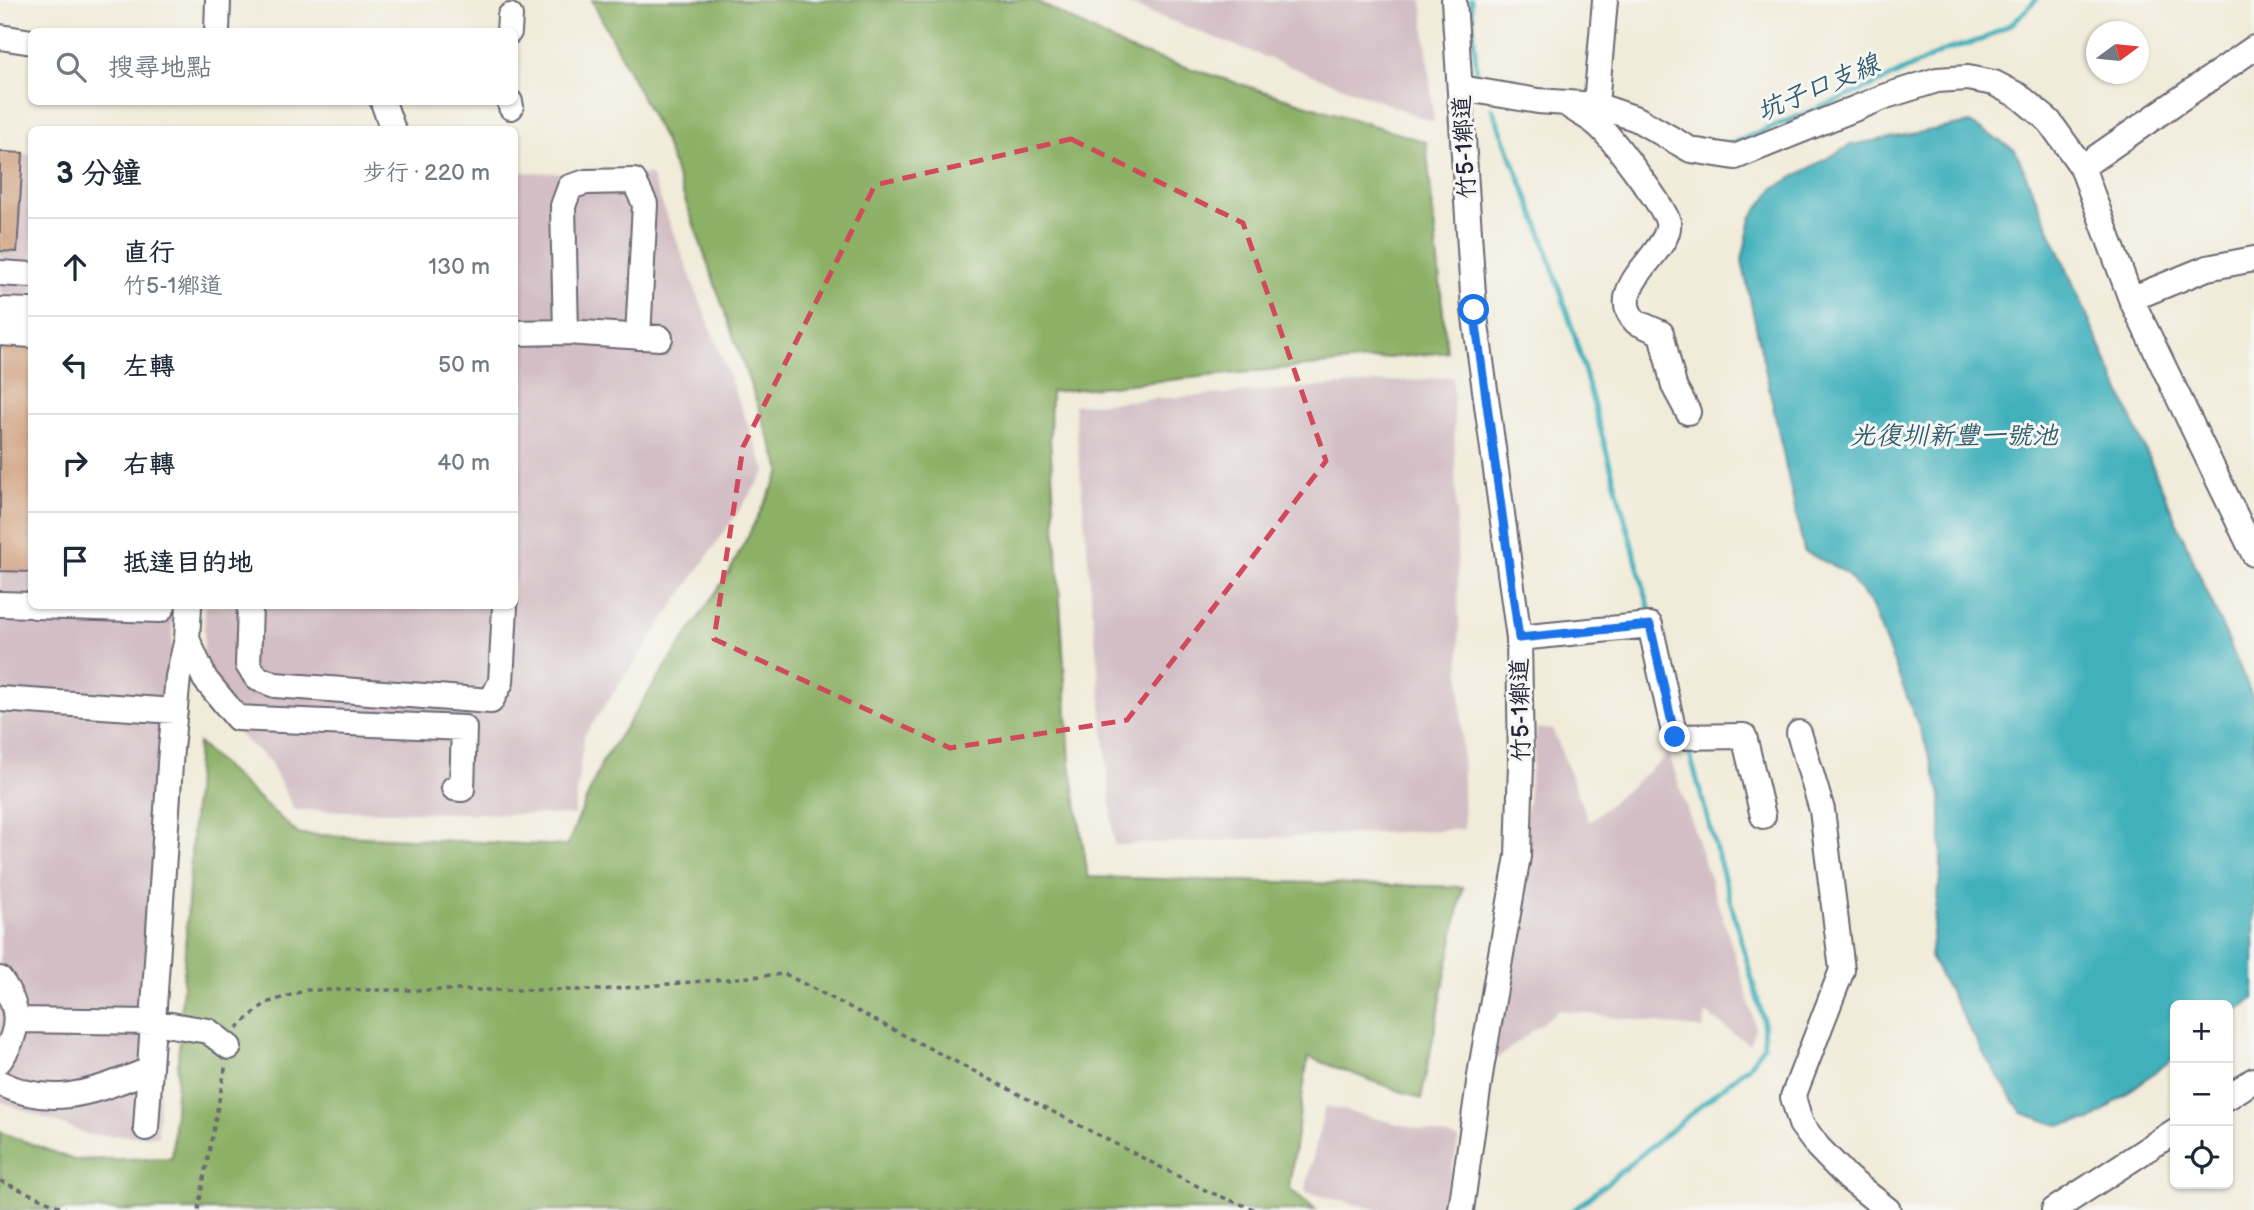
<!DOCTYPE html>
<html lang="zh-TW">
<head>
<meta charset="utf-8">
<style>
  body { margin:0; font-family:"Balsamiq Sans","LXGW WenKai TC",sans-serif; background:#f6f6f7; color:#1f2937 }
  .controls { position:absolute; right:21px; bottom:21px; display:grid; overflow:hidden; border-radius:10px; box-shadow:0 2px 5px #0004 }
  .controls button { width:63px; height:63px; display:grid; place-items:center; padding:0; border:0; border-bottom:2px solid #e0e1e3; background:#fff; color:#1f2937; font:35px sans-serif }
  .compass { position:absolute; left:2086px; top:21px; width:63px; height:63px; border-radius:50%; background:#fff; box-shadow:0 2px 5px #0004; rotate:75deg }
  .stop { position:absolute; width:21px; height:21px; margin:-16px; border:5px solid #1a73e8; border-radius:50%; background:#fff }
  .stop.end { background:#1a73e8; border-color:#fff; box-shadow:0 2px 7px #0008 }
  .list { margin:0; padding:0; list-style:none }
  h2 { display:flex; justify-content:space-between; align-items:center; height:91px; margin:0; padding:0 28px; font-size:30px }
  h2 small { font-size:23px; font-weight:400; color:#747a83 }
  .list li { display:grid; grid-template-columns:46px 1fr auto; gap:21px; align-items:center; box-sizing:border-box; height:98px; padding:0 28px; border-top:2px solid #e0e1e3 }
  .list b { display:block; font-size:26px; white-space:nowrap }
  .list p { margin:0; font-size:23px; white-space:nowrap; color:#747a83 }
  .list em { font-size:23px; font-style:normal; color:#747a83 }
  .icon { flex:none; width:38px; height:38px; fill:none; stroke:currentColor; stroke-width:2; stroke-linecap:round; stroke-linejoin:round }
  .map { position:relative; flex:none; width:2254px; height:1210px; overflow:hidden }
  .search { position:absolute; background:#fff; box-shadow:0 2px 5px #0004; left:28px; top:28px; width:490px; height:77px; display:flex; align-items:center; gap:18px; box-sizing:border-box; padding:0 24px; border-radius:10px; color:#747a83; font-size:26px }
  .panel { position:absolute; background:#fff; box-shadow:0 2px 5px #0004; left:28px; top:126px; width:490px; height:483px; border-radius:10px }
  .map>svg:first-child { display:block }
  .industrial { fill:#d2bec4 }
  .forest { fill:#8cb066; stroke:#576950; stroke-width:2 }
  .water { fill:#40b0bb; stroke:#31697b; stroke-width:2 }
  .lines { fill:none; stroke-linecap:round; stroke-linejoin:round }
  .stream { stroke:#40b0bb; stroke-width:5 }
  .building { fill:#cc9873 }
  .minor-casing { stroke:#6a6872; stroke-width:28 }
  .path { stroke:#6a6872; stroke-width:3.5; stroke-dasharray:5 5; stroke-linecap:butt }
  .minor { stroke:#fff; stroke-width:24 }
  .route { stroke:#1a73e8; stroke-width:9 }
  .marked { fill:none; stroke:#d1495b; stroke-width:5; stroke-dasharray:14 9; stroke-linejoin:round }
  .labels { text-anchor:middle; stroke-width:6; stroke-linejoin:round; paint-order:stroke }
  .street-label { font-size:24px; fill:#22223b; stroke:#f6f6f2 }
  .water-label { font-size:26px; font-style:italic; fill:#2e5b6e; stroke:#f6f6f2 }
</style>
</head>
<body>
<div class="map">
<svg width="2254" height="1210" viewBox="0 0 2254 1210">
  <rect width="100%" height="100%" fill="#f6f6f2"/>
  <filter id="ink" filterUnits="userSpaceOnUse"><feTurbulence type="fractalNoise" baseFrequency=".0143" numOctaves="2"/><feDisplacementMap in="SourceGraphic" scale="14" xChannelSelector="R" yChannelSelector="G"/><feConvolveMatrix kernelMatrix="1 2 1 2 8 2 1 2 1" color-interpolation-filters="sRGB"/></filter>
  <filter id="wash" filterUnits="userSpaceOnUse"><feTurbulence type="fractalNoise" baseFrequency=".00686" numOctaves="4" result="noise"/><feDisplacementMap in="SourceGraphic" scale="28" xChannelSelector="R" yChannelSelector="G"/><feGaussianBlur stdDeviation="1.57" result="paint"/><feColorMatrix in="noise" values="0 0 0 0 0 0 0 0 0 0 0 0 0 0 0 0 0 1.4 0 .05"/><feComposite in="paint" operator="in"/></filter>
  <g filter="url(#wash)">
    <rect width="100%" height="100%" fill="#f1ebd9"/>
    <path class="industrial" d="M1117 0H1422L1434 122Z
      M0 151 31 155V296L0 294Z
      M515 172 651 175 766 471 584 736 574 815 294 810 270 762 202 702 205 606H514Z
      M0 329 31 331 32 606H173L158 1136 89 1135 0 1101Z
      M1453 377 1464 829 1114 845 1074 405Z
      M1537 728 1553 730 1589 822 1669 754 1744 983 1755 1027 1749 1045 1706 1013 1703 1029 1559 1010 1495 1060Z
      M1325 1106 1459 1139 1442 1210H1379L1305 1192Z"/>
    <path class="forest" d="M592 0H1034L1128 49 1426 142 1447 352 1051 392 1050 439 1070 763 1088 877 1463 887 1421 1099 1308 1057 1289 1188 1316 1210H0V1132L74 1160 172 1158 198 743 298 834 567 846 602 762 730 571 781 471 664 140Z"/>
    <path class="water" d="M1970 123 2015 150 2254 700V999L2228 1018V1005H2175V1057L2091 1120 2058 1125 2022 1113 1986 1058 1930 957 1941 871V795L1925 743 1870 602 1845 572 1804 551 1742 261 1751 218 1774 188 1851 145Z"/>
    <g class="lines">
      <path class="stream" d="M1471 0 1477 79
        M1476 78 1549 90
        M1492 108 1541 232 1576 340 1652 618
        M1726 146 1870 87 1946 50 1981 40 2013 23 2036 0
        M1574 1210 1749 1066 1764 1045 1763 1019 1689 751"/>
    </g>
    <g id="blocks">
      <path class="building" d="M0 152 23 153 17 252 0 251Z
        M0 335 32 336V572L0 571Z"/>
    </g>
  </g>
  <g filter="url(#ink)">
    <use href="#blocks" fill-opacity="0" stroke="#6a6872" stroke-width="2"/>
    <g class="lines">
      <g class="minor-casing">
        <path id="minor" d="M1454 0 1474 310 1519 638 1521 764 1518 856 1481 1069 1461 1210
          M217 32 218 0
          M509 32 510 16
          M0 37 32 42
          M1461 88 1538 101 1596 105 1637 119 1691 150 1735 157 1886 96 1937 80 1968 78 1994 83 2019 96 2049 121 2082 167 2131 299 2254 554
          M383 102 393 130
          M510 102 511 107
          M1568 105C1577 112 1591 118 1599 126 1612 138 1665 208 1668 222 1673 251 1602 288 1636 322L1661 333 1674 386 1688 412
          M1596 105 1605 0
          M2082 167 2254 48
          M0 273 32 275
          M2131 299 2207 268 2254 259
          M0 310 32 311
          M566 332 563 206 570 187 586 182 634 181 645 204 638 337
          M0 333 32 335
          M514 333 566 332 660 338
          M0 604 32 605
          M35 606 160 610 163 606
          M189 606 187 639 205 679 237 718 464 728 462 789 454 788
          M250 606 248 665 257 678 275 685 491 701 501 682 505 606
          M1519 638 1650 625 1675 737 1744 736 1763 816
          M0 699 175 711
          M1799 733 1822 810 1842 970 1793 1097 1801 1124 1818 1147 1848 1178 1888 1210
          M0 979C21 1009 21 1030 0 1060
          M17 1020 153 1022 208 1031 229 1047
          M0 1083C55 1110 96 1090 150 1070
          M2228 1097 2254 1080
          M146 1128 171 749 178 677 187 639
          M2054 1210 2175 1131"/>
      </g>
      <path class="path" d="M237 1028 266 1003 307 990H600L785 974 1209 1192 1256 1210
        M0 1181 68 1210
        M198 1210 226 1064"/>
      <use href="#minor" class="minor"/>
    </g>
  </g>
  <g class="lines" filter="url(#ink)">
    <path class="route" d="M1474 310 1519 638 1650 625 1675 737"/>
  </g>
  <path class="marked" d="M1071 139 1243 223 1326 461 1127 720 950 748 714 639 743 447 875 185Z"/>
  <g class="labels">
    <g class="street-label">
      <text transform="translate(1464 147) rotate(-93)" y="8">竹5-1鄉道</text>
      <text transform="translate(1520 710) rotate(-91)" y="8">竹5-1鄉道</text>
    </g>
    <g class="water-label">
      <text transform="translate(1818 87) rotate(-23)" y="9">坑子口支線</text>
      <text x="1954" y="444">光復圳新豐一號池</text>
    </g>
  </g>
</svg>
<div class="controls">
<button>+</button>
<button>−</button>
<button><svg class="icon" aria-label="locate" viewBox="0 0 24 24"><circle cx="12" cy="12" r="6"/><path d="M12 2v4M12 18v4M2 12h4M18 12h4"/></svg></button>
</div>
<svg class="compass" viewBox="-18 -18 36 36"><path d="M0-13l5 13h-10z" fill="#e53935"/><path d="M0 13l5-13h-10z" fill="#747a83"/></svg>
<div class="stop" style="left:1474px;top:310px"></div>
<div class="stop end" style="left:1675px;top:737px"></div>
<div class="search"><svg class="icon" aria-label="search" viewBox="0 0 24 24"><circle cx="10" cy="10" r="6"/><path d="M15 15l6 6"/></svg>搜尋地點</div>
<section class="panel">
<h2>3 分鐘<small>步行 · 220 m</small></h2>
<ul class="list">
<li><svg class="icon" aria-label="ahead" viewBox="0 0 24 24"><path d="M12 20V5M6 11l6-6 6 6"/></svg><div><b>直行</b><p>竹5-1鄉道</p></div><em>130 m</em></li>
<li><svg class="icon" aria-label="left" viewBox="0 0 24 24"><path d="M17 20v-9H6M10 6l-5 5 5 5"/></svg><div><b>左轉</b></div><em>50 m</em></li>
<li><svg class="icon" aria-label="right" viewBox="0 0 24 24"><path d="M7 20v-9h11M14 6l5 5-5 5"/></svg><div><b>右轉</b></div><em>40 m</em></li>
<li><svg class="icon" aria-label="arrive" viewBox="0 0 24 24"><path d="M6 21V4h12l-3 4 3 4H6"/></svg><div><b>抵達目的地</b></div></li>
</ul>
</section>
</div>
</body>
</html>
